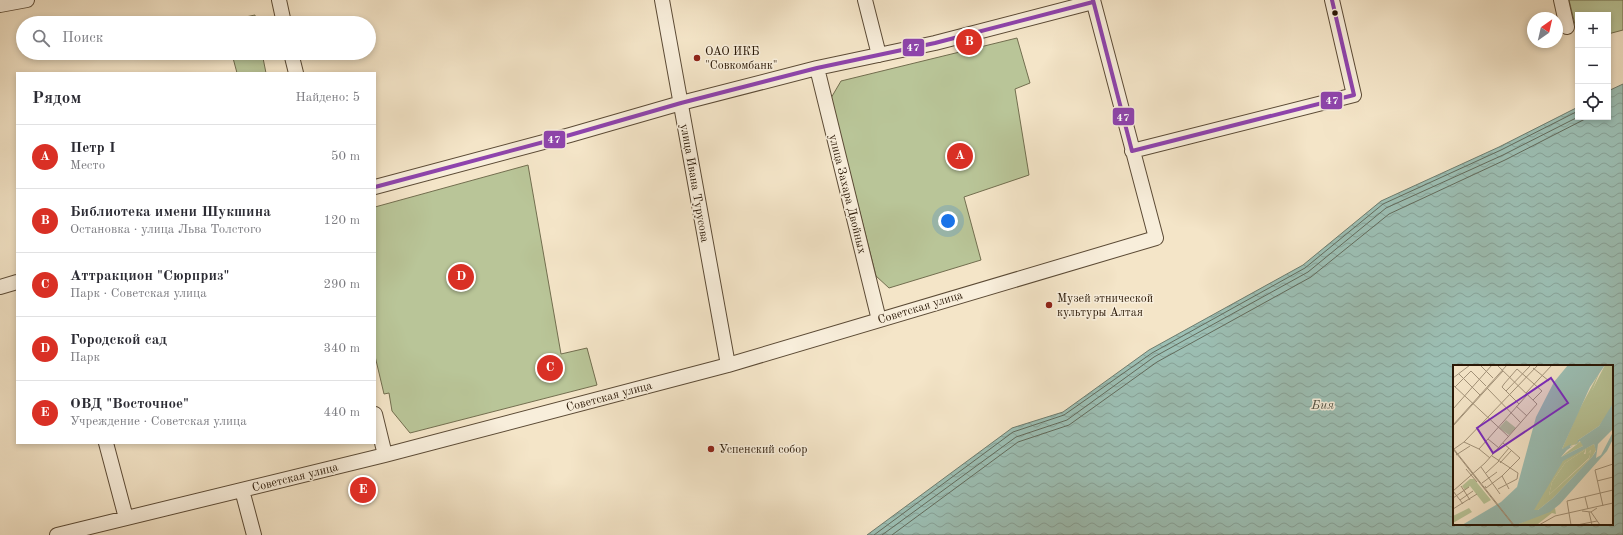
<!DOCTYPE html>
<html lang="ru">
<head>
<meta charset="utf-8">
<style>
  body { margin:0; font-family:"Old Standard TT",serif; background:#f7f7f7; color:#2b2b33 }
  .controls { position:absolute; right:12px; top:12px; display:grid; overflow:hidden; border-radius:0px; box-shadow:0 2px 6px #0003 }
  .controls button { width:36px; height:36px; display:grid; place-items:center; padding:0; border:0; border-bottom:1px solid #e1e1e2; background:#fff; color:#2b2b33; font:20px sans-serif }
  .compass { position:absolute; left:1527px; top:12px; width:36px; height:36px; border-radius:50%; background:#fff; box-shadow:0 2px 6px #0003; rotate:34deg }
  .you { position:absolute; left:948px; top:221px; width:14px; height:14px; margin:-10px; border:3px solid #fff; border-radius:50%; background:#1a73e8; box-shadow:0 0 0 6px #1a73e833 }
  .badge { display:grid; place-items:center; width:26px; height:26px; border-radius:50%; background:#d93025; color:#fff; font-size:13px; font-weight:700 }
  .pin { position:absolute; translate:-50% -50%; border:2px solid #fff; box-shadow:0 1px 4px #0006 }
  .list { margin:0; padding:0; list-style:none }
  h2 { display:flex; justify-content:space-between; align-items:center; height:52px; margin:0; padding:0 16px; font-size:17px }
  h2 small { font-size:13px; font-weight:400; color:#7c7c81 }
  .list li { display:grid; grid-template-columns:26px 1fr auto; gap:12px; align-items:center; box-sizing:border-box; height:64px; padding:0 16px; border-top:1px solid #e1e1e2 }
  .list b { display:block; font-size:15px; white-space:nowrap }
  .list p { margin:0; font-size:13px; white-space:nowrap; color:#7c7c81 }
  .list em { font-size:13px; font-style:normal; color:#7c7c81 }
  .icon { flex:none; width:22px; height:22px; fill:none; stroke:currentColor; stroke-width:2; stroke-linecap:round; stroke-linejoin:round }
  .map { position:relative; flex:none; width:1623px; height:535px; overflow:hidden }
  .search { position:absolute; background:#fff; box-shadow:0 2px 6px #0003; left:16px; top:16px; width:360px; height:44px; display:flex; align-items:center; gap:10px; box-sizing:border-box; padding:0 14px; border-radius:22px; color:#7c7c81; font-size:15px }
  .panel { position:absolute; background:#fff; box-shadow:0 2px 6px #0003; left:16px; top:72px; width:360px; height:372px; border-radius:0px }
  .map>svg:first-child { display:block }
  .park { fill:#b9c598; stroke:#726e4f }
  .water { fill:url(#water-waves); stroke:#6e7c6e; fill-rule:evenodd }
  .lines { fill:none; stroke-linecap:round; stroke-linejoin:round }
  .shore { stroke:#636c5d; stroke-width:1 }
  .minor-casing { stroke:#5c4b36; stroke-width:16 }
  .minor { stroke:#f8eedb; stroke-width:14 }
  .bus-1-casing { stroke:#f8eedb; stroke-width:7 }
  .bus-1 { stroke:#8e44ad; stroke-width:4 }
  .bus-dot { fill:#2a1806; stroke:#f8eedb; stroke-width:1.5 }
  .poi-dot { fill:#8f2418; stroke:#f8eedb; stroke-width:1.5 }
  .labels { text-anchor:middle; stroke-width:3; stroke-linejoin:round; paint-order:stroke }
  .poi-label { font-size:12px; fill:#2a1806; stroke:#f8eedb; text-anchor:start }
  .street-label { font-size:12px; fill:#2a1806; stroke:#f8eedb }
  .water-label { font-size:13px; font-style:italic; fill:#525243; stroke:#f8eedb }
  .inset-road { fill:none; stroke:#a3937a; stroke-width:1 }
  .view { fill:#7b2cbf; fill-opacity:0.15; stroke:#7b2cbf; stroke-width:2 }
  .inset-edge { fill:none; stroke:#2a1806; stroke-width:2 }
  .line-badge { stroke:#f8eedb; stroke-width:1.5 }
  .badge-label { font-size:11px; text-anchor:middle; font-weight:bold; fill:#fff }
</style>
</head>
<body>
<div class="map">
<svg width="1623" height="535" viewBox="0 0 1623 535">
  <defs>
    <pattern id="water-waves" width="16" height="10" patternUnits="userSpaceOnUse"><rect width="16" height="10" fill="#9cbfb4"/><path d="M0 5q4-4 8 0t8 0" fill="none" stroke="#87a399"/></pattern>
  </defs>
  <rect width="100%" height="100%" fill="#f4e5c8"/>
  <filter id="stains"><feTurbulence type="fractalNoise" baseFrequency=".005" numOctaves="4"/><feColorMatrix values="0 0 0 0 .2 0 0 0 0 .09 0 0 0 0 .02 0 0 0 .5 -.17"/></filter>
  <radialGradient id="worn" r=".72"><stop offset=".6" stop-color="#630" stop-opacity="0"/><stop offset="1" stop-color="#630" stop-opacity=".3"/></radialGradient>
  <path class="park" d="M1569 0H1623V30L1608 34V15H1578V37Z
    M255 15 256 23H217Z
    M1017 38 1030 83 1015 89 1029 175 964 197 981 260 889 288 876 276 831 98 841 81Z
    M256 53H262L266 73H237L233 58Z
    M528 165 561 354 587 348 597 385 410 433 392 411 389 393 384 394 375 356V207Z"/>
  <path class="water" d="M1623 84V535H867L1012 428 1063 412 1149 350 1303 265 1381 201 1499 147 1578 107V117H1608V91ZM1454 366H1612V524H1454Z"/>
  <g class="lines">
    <path class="shore" d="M874 535 1013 432 1064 415 1152 353 1305 268 1383 204 1501 150 1578 111
      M882 535 1016 437 1067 420 1154 357 1308 272 1386 208 1503 155 1578 117
      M892 535 1018 442 1069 425 1157 362 1311 277 1389 214 1505 160 1589 117"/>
    <g class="minor-casing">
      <path id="minor" d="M279 0 284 23
        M662 0 728 365
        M865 0 879 55
        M1561 0 1567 27
        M0 5 27 0
        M291 53 296 73
        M817 68 879 320
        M1132 151 1354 95 1332 0
        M375 187 570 135 681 103 817 68 935 43 1093 2
        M0 287 17 282
        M375 414 385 455
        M106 443 126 518
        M242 490 254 535
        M57 535 385 455 728 365 1156 238 1093 0"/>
    </g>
    <use href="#minor" class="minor"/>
    <g class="bus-1-casing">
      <path id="bus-1" d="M1093 0 1132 151 1354 95 1332 0
        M375 187 570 135 681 103 817 68 935 43 1093 2"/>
    </g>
    <use href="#bus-1" class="bus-1"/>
  </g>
  <circle class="bus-dot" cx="1335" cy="13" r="3.5"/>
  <g class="poi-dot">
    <circle cx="697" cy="58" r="4"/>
    <circle cx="1049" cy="305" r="4"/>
    <circle cx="711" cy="449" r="4"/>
  </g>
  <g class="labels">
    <g class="poi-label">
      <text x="705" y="55">ОАО ИКБ<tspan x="705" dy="14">"Совкомбанк"</tspan></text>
      <text x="1057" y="302">Музей этнической<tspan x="1057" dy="14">культуры Алтая</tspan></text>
      <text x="719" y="453">Успенский собор</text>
    </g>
    <g class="street-label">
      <text transform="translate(695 183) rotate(80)" y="4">улица Ивана Турусова</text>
      <text transform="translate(848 194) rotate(76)" y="4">улица Захара Двойных</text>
      <text transform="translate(920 307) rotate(-17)" y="4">Советская улица</text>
      <text transform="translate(609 396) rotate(-15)" y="4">Советская улица</text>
      <text transform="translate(295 477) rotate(-14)" y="4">Советская улица</text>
    </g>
    <g class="water-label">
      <text x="1323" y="409">Бия</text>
    </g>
  </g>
  <g transform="translate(1453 365)">
    <rect width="160" height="160" fill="#f4e5c8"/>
    <path d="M152 0H160V40L112 78ZM133 84 131 89H134L138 86 136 93 96 130 99 117 112 98Z" fill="#b9c598"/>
    <path d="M147 6 139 26 152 18H155L153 23 160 20 158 45 146 61 125 75 126 78 109 84 125 47ZM145 65 142 74 135 75 136 78 108 92 128 76 129 78 134 70ZM141 79 143 85 139 92 100 133 85 145H80L110 95ZM133 84 132 92 138 85 136 94 96 130 99 117 112 98ZM16 143 19 147 0 158V151ZM102 143 103 149 99 148 85 159 63 160Z" fill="#b9c598" fill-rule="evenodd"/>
    <path d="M53 55 63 63 56 70 46 63ZM17 114H21L38 135 31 139 17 121 12 125 9 121Z" fill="#b9c598"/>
    <path d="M115 0H152L137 22 109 84 118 79 117 82 124 79 125 75 146 61 159 40 160 64 145 79 143 93 148 90 160 67V74L154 86 107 139 97 147 63 160H9L48 137 64 122 83 52 101 17ZM127 76 130 81 108 92 114 85ZM141 79 143 86 139 92 100 133 85 145H81L110 96Z" fill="#9cbfb4" fill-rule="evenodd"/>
    <path class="inset-road" d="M27 0 40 13M80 3 96 16M6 9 27 30M0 13 17 0M51 19 64 4 89 26 80 35M51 19 49 22 66 39M0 20 56 72M2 22 18 6 33 21M34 23 68 58M53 26 78 0M73 28 99 0M63 41 74 51M0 44 39 0M0 60 54 0M0 61 50 6M35 74 46 83M11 77 26 84 37 93M0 83 61 160M0 84 60 160M1 84 11 77 85 0M26 84 74 30M3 90 17 81M39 91 65 108 64 114 45 124M45 96 56 83M47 98 58 86M28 102 47 129M13 104 24 117M33 108 46 96M49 111 56 124M144 116 160 112M29 118 44 107M8 121 17 135M32 121 33 123 49 111 67 93 50 78M0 126 32 98 84 39 44 0M0 126 10 139M132 132 135 144M0 133 16 122M7 135 20 126M150 141 142 105 160 99M0 144 24 129M129 146 138 147 144 143M136 147 139 160M138 147 147 160M86 160 102 151 160 138M118 160 114 136 160 125M124 160 144 156"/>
    <path class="view" d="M98 13 115 38 40 88 24 63Z"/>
    <rect width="160" height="160" class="inset-edge"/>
  </g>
  <g class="line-badge">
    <rect x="902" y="38" width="23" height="19" rx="4" fill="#8e44ad"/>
    <rect x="1320" y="91" width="23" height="19" rx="4" fill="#8e44ad"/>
    <rect x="1112" y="107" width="23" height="19" rx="4" fill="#8e44ad"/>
    <rect x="543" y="130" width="23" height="19" rx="4" fill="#8e44ad"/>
  </g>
  <g class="badge-label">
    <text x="913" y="51">47</text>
    <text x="1332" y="104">47</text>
    <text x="1123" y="121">47</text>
    <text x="554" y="143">47</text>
  </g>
  <rect width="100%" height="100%" filter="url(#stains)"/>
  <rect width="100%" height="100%" fill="url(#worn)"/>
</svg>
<div class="controls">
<button>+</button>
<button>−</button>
<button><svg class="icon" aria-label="locate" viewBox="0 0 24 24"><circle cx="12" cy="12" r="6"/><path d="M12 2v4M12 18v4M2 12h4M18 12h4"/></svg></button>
</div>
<svg class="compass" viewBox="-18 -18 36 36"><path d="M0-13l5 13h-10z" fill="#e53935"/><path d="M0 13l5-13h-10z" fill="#7c7c81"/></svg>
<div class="you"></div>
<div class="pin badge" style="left:960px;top:156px">A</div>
<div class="pin badge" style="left:969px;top:42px">B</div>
<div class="pin badge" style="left:550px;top:368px">C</div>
<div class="pin badge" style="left:461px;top:277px">D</div>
<div class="pin badge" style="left:363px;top:490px">E</div>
<div class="search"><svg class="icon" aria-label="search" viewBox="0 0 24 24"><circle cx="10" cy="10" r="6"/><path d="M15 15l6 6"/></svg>Поиск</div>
<section class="panel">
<h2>Рядом<small>Найдено: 5</small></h2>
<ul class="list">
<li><span class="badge">A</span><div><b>Петр I</b><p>Место</p></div><em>50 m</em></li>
<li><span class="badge">B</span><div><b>Библиотека имени Шукшина</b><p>Остановка · улица Льва Толстого</p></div><em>120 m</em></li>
<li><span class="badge">C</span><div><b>Аттракцион &quot;Сюрприз&quot;</b><p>Парк · Советская улица</p></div><em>290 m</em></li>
<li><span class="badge">D</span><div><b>Городской сад</b><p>Парк</p></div><em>340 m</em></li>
<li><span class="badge">E</span><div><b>ОВД &quot;Восточное&quot;</b><p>Учреждение · Советская улица</p></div><em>440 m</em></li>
</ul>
</section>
</div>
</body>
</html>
